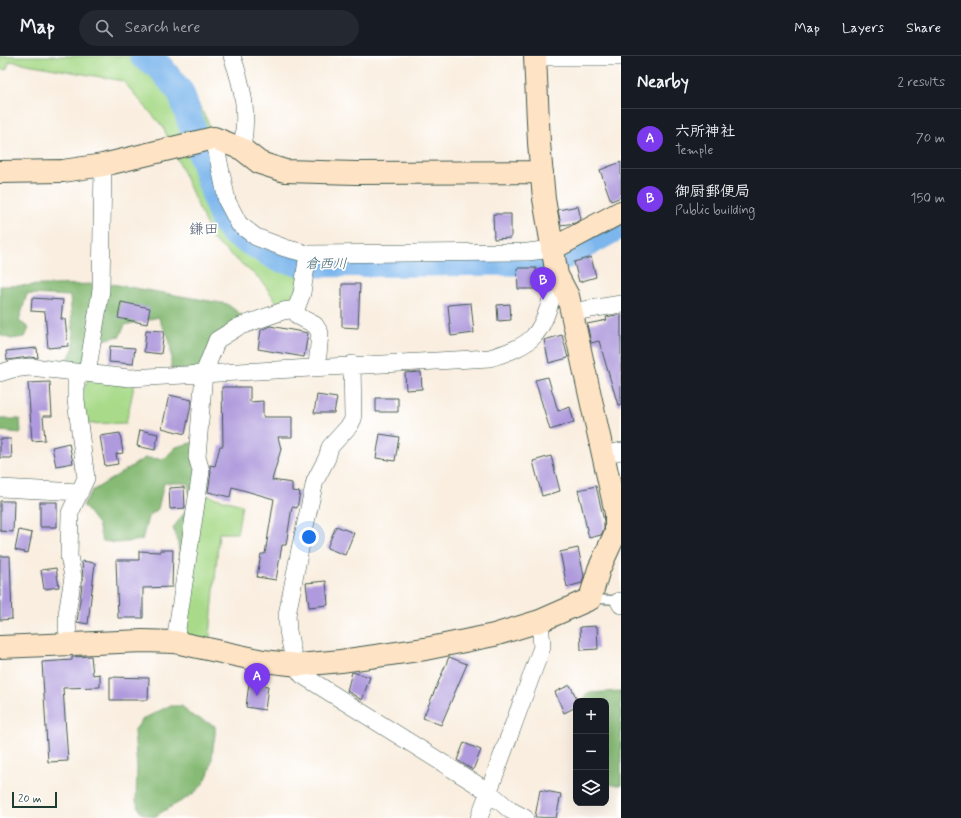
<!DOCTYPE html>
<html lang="en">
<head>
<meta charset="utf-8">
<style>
  body { margin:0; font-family:Mynerve,"Klee One",sans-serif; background:#242831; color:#f1f3f6 }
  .controls { position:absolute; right:12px; bottom:12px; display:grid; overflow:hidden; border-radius:8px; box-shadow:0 4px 16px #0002 }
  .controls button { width:36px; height:36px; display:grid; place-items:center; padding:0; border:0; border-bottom:1px solid #363941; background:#171b24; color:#f1f3f6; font:20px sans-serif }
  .scale { position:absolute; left:12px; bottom:10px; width:45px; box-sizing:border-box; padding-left:4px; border:2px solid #1f3d34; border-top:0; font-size:11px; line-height:14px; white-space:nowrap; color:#1f3d34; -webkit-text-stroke:3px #fff; paint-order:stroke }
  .you { position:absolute; left:309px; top:481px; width:14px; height:14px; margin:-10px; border:3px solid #fff; border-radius:50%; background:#1a73e8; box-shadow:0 0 0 6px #1a73e833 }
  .badge { display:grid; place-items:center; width:26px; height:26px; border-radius:50%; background:#7c3aed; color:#fff; font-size:13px; font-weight:700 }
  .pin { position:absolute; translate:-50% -33px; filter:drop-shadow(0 1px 2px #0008) }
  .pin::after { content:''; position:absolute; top:21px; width:14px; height:12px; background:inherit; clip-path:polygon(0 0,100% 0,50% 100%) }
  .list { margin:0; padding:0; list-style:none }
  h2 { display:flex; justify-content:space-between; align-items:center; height:52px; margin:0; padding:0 16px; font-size:17px }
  h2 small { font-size:13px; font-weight:400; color:#9ea1a6 }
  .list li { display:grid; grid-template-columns:26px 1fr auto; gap:12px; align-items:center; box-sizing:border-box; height:60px; padding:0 16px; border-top:1px solid #363941 }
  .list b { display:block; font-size:15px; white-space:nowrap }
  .list p { margin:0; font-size:13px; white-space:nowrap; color:#9ea1a6 }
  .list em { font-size:13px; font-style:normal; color:#9ea1a6 }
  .icon { flex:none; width:22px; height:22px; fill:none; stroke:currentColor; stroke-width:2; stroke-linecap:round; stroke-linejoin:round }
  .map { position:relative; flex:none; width:621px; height:762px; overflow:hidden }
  header { display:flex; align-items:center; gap:24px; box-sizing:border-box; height:56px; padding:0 20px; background:#171b24; border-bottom:1px solid #363941 }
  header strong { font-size:19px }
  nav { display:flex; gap:22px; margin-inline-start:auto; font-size:14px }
  .search { width:280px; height:36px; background:#242831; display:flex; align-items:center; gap:10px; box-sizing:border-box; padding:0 14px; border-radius:22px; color:#9ea1a6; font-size:15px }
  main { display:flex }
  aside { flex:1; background:#171b24 }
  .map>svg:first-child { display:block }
  .green { fill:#a8da89; stroke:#648c5e }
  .forest { fill:#86ba75; stroke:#527c54 }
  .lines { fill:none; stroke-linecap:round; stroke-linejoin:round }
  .river { stroke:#7bb6ec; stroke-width:27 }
  .building { fill:#ae9adc }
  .lane-casing { stroke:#40584e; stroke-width:10 }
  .street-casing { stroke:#40584e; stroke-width:18 }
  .secondary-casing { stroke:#40584e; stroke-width:24 }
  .lane { stroke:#fff; stroke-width:8 }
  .street { stroke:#fff; stroke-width:17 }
  .secondary { stroke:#fee4c5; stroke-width:22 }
  .labels { text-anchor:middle; stroke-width:3.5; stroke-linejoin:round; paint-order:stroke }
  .water-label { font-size:14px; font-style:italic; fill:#3b616b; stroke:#fff }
  .quarter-label { font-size:15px; fill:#515e6f; stroke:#fff }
</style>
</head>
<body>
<header>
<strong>Map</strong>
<div class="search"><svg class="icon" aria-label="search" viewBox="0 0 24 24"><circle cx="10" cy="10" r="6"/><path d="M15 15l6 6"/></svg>Search here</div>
<nav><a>Map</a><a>Layers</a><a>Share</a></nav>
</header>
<main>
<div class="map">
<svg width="621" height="762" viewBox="0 0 621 762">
  <rect width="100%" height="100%" fill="#fff"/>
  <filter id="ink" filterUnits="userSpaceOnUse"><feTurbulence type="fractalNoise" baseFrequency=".025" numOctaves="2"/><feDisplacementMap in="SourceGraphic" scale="8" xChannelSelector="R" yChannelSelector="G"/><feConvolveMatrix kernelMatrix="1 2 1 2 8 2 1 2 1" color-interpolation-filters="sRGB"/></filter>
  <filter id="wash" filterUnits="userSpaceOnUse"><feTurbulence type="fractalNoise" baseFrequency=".012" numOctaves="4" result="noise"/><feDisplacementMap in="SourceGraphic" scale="16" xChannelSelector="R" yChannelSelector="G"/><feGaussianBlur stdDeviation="0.9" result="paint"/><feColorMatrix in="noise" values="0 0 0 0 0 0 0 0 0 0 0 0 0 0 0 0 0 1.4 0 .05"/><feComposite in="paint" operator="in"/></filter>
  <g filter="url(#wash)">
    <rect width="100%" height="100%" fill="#f9eedf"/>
    <path class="green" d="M0 0H167L182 17 208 66 239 168 308 198 302 237 283 255 261 224 213 184 163 71 123 25 10 5 6 14 0 13Z
      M89 321 135 326 126 367 79 368 82 336Z
      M198 437 242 449 237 477H219L209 592 175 586Z"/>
    <path class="forest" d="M106 227 227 248 251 266 217 284 204 317 171 312C171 301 172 290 168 280 165 272 160 270 159 261L125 269 120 280 103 284 97 258Z
      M101 228 88 313 65 309 74 291 70 240 27 238 19 265 29 272 25 281 11 283 0 279V230Z
      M0 363H20L21 377 0 375Z
      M195 386C200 427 196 471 184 510 178 498 179 485 173 472L191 448 188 427H164L158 453 148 461 142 484 118 487 102 485 98 468 83 449 92 435 145 402 164 403 176 391Z
      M621 635V729H612L606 726V645H583L587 637Z
      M169 650H182L189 658 215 670C216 677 214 684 213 691 211 739 189 738 154 761L141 757 136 745 137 712 134 675 143 663Z"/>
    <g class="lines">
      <path class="river" d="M143 0 160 11 181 37 223 164 234 177 279 203 308 208 524 206 565 200 621 169"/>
    </g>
    <g id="blocks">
      <path class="building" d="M621 106V141L611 145 600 114Z
        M578 150 581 163 575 167 561 169 558 154Z
        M493 158H511V182L494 183Z
        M591 201 596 221 579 226 574 206Z
        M517 212H536V233H518Z
        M342 228H360L358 272 342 271Z
        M32 242 63 244 61 263H65L68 290 48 292 45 256 31 255Z
        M121 246 150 252 147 268 118 262Z
        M471 247 474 277 451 280 448 249Z
        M510 248 511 264 498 265 497 249Z
        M621 258V348L618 349 599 285 591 287 587 268 607 264 606 261Z
        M270 270 308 277 304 301 258 293 261 274Z
        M146 274 164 275 161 298 144 296Z
        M562 279 568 302 549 307 544 284Z
        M110 290 135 292 133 308 109 306Z
        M37 292 38 302 29 301 7 304 6 295Z
        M421 316 422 333 406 334 405 317Z
        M548 321 558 355 570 351 574 366 550 374 535 324Z
        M50 326 52 360H43L45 384 32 385 28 327Z
        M222 331H250V346L263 345V361H292V381H278L281 393 272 424 292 427V435L300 436 297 452 292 451 286 489H282L276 524 257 521 261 498H265L274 443 232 431 230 441 208 436 211 416 210 409 215 410 220 390H223Z
        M169 339 192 344 185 378 162 372Z
        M317 339 337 342 334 357H314Z
        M376 342H398V356H376Z
        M140 374 158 378 155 394 137 390Z
        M120 377 123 397 116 398 118 408 105 410 100 380Z
        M380 378 399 381 395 405 376 402Z
        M0 383H11L12 402H0Z
        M69 387 73 407 56 410 52 391Z
        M551 400 560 435 542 440 533 405Z
        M596 430 604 465V473L601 479 589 482 578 434Z
        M184 431 185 452 170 453 169 432Z
        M0 445H14L13 476 0 475Z
        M40 446H57V471H40Z
        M336 470 354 477 345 499 327 492Z
        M19 474 32 477 28 497 15 494Z
        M578 492 584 520 582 527 567 531 560 496Z
        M160 494H173L172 531 143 532V562H118L116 504H139V495L160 496Z
        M0 500H10L12 563 0 564Z
        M82 505 95 507 88 568 77 566 83 522Z
        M56 512 59 531 44 533 41 514Z
        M326 525 328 549 309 551 306 527Z
        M597 570 598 593 581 594 580 571Z
        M91 600 93 619 100 618V631L63 632 68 705 48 706 42 606 72 604V601Z
        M449 601 467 608 441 669 423 662Z
        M352 616 370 621 362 644 347 635Z
        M110 621 149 622 148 644H110Z
        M249 627 268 630 265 654 246 651Z
        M570 629 576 641V651L564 657 555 636Z
        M464 687 481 694 473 714 457 704Z
        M540 734 561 738 556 762 535 761Z"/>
    </g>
  </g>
  <g filter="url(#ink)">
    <use href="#blocks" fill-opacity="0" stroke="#40584e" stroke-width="1"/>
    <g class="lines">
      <g class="lane-casing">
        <path id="lane" d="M590 543 621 544"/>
      </g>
      <g class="street-casing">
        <path id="street" d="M232 0C244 34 248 57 242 93
          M535 1H621
          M214 82 227 145 239 168 256 181 285 192 308 198 528 196 552 193
          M296 253 298 260 315 269 320 277 317 310
          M572 256 621 248
          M352 308 353 363 350 369 330 391 327 402 315 425 300 493 287 559 288 575 295 609 302 619 489 736 510 754 525 762
          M0 317 13 313 30 311 130 322 490 302C505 297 523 292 534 280 547 265 553 237 557 219
          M87 317 101 234 103 109
          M604 399 621 395
          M0 432 80 436
          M619 545 621 549
          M175 586 201 415 197 401 204 317 217 284 238 271 283 255 296 253 302 237 308 198
          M68 588 67 558 73 521 69 500 70 457 86 422 76 344V316
          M479 762 542 591 540 565"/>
      </g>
      <g class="secondary-casing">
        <path id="secondary" d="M0 116 63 115 103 109 214 82 242 93 260 107 285 115 356 117 542 116
          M552 193 621 156
          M0 591 143 585 175 586 263 605 299 609 341 605 425 593 494 579 540 565 590 543 599 513 616 476V457L568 240 557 219 544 143 539 87 535 0"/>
      </g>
      <use href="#lane" class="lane"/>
      <use href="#street" class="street"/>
      <use href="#secondary" class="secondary"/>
    </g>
  </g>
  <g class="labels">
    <g class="water-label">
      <text transform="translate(326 207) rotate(1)" y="5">倉西川</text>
    </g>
    <g class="quarter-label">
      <text x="204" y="178">鎌田</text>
    </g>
  </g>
</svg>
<div class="controls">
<button>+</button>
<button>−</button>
<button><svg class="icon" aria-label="layers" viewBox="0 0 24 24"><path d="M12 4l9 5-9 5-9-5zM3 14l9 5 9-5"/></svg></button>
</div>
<div class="scale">20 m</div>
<div class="you"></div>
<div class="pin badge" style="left:257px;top:640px">A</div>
<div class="pin badge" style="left:543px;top:244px">B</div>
</div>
<aside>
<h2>Nearby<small>2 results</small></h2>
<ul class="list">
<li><span class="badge">A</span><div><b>六所神社</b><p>Temple</p></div><em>70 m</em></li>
<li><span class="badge">B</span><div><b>御厨郵便局</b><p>Public building</p></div><em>150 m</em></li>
</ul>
</aside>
</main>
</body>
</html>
